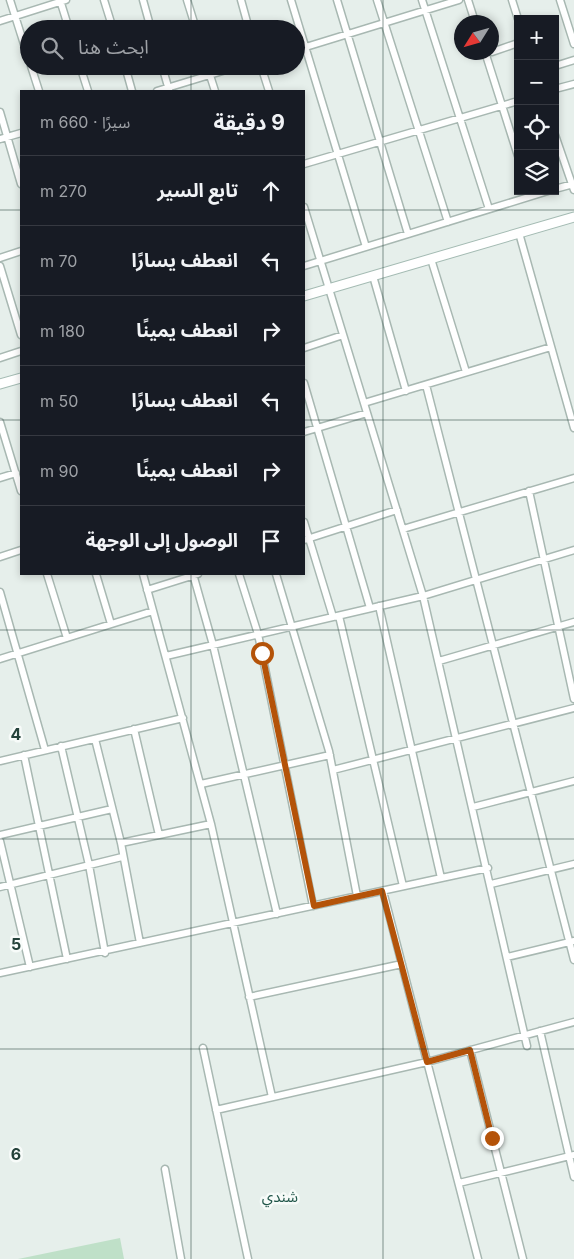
<!DOCTYPE html>
<html lang="ar">
<head>
<meta charset="utf-8">
<style>
  body { margin:0; font-family:Inter,"Noto Sans Arabic",sans-serif; background:#20242c; color:#f1f3f6; direction:rtl }
  .controls { position:absolute; right:15px; top:15px; display:grid; overflow:hidden; border-radius:0px; box-shadow:0 2px 8px #0003 }
  .controls button { width:45px; height:45px; display:grid; place-items:center; padding:0; border:0; border-bottom:1px solid #363941; background:#171b24; color:#f1f3f6; font:25px sans-serif }
  .compass { position:absolute; left:454px; top:15px; width:45px; height:45px; border-radius:50%; background:#171b24; box-shadow:0 2px 8px #0003; rotate:233deg }
  .stop { position:absolute; width:15px; height:15px; margin:-11px; border:4px solid #b45309; border-radius:50%; background:#fff }
  .stop.end { background:#b45309; border-color:#fff; box-shadow:0 1px 5px #0008 }
  .list { margin:0; padding:0; list-style:none }
  h2 { display:flex; justify-content:space-between; align-items:center; height:65px; margin:0; padding:0 20px; font-size:21px }
  h2 small { font-size:16px; font-weight:400; color:#9ea1a6 }
  .list li { display:grid; grid-template-columns:32px 1fr auto; gap:15px; align-items:center; box-sizing:border-box; height:70px; padding:0 20px; border-top:1px solid #363941 }
  .list b { display:block; font-size:19px; white-space:nowrap }
  .list em { font-size:16px; font-style:normal; color:#9ea1a6 }
  .icon { flex:none; width:28px; height:28px; fill:none; stroke:currentColor; stroke-width:2; stroke-linecap:round; stroke-linejoin:round }
  .map { position:relative; flex:none; width:574px; height:1259px; overflow:hidden; direction:ltr }
  .search { position:absolute; background:#171b24; box-shadow:0 2px 8px #0003; left:20px; top:20px; width:285px; height:55px; display:flex; align-items:center; gap:12px; box-sizing:border-box; padding:0 18px; border-radius:28px; color:#9ea1a6; font-size:19px }
  .panel { position:absolute; background:#171b24; box-shadow:0 2px 8px #0003; left:20px; top:90px; width:285px; height:485px; border-radius:0px; direction:rtl }
  .map>svg:first-child { display:block }
  .green { fill:#bfe0c8 }
  .lines { fill:none; stroke-linecap:round; stroke-linejoin:round }
  .street-casing { stroke:#a8b8b2; stroke-width:9 }
  .secondary-casing { stroke:#a4bbb3; stroke-width:11 }
  .street { stroke:#fff; stroke-width:6 }
  .secondary { stroke:#fff; stroke-width:9 }
  .route { stroke:#b45309; stroke-width:6 }
  .grid { fill:none; stroke:#24423a; stroke-width:1; stroke-opacity:0.55 }
  .labels { text-anchor:middle; stroke-width:5; stroke-linejoin:round; paint-order:stroke }
  .quarter-label { font-size:15px; fill:#1f5548; stroke:#f7fbf9 }
  .grid-label { font-size:16px; text-anchor:middle; font-weight:bold; fill:#24423a; stroke:#f7fbf9; stroke-width:5; stroke-linejoin:round; paint-order:stroke }
</style>
</head>
<body>
<div class="map">
<svg width="574" height="1259" viewBox="0 0 574 1259">
  <rect width="100%" height="100%" fill="#e6efeb"/>
  <path class="green" d="M120 1238 124 1259H18Z"/>
  <g class="lines">
    <g class="street-casing">
      <path id="street" d="M10 0 29 60
        M60 0 69 29
        M104 0 113 29
        M143 0 151 29
        M187 0 196 29
        M241 0 249 29
        M291 0 366 247
        M337 0 408 234
        M377 0 448 222
        M422 0 489 209
        M468 0 475 22
        M512 0 518 19
        M560 0 574 44
        M0 21 66 0
        M296 50 459 0
        M485 52 518 156
        M492 52 518 43
        M31 66 39 91
        M80 66 88 91
        M125 66 132 91
        M162 66 169 90
        M207 66 215 91
        M261 66 269 91
        M555 66 574 60
        M555 89 574 84
        M157 91 239 66
        M0 112 21 184
        M555 135 574 190
        M0 139 21 133
        M304 164 518 101
        M555 189 573 184
        M304 207 423 596 527 1046
        M519 233 574 428
        M0 258 21 251
        M431 259 466 372
        M0 266 21 335
        M304 266 548 191
        M373 276 406 391
        M304 348 343 335
        M0 358 21 351
        M304 383 370 608
        M426 385 574 960
        M364 403 551 347
        M0 422 21 491
        M304 432 367 413
        M0 478 16 473
        M529 491 574 699
        M304 522 333 617
        M403 529 574 478
        M304 540 397 510
        M0 557 21 550
        M47 574 67 638
        M96 574 111 624
        M143 574 211 824 272 1097
        M193 574 213 645 277 914
        M239 574 258 634 313 906
        M276 574 329 751 357 896
        M147 590 198 574
        M0 592 45 750
        M379 606 441 878
        M339 616 403 886
        M166 656 423 596 574 550
        M0 659 153 611
        M439 661 574 622
        M134 729 159 835
        M95 739 121 843 140 943
        M61 746 89 865 105 953
        M24 755 67 959
        M0 761 183 718
        M333 770 574 708
        M201 784 330 755
        M473 807 574 781
        M0 835 112 809
        M0 841 30 967
        M121 843 211 824
        M491 884 574 864
        M0 887 122 857
        M383 891 478 1259
        M507 957 574 941
        M0 973 488 868
        M249 997 402 964
        M540 1031 574 1177
        M203 1048 248 1259
        M470 1050 523 1259
        M216 1110 427 1062 574 1022
        M165 1169 181 1259
        M459 1183 574 1155"/>
    </g>
    <g class="secondary-casing">
      <path id="secondary" d="M304 296 574 217
        M0 384 21 378"/>
    </g>
    <use href="#street" class="street"/>
    <use href="#secondary" class="secondary"/>
  </g>
  <g class="lines">
    <path class="route" d="M262 653 314 906 382 891 427 1062 470 1050 492 1138"/>
  </g>
  <path class="grid" d="M191 0V29M383 0V1259M191 66V91M0 210H21M304 210H574M0 420H21M304 420H574M191 574V1259M0 630H574M0 839H574M0 1049H574"/>
  <g class="labels">
    <g class="quarter-label">
      <text x="280" y="1202">شندي</text>
    </g>
  </g>
  <g class="grid-label">
    <text x="16" y="740">4</text>
    <text x="16" y="950">5</text>
    <text x="16" y="1160">6</text>
  </g>
</svg>
<div class="controls">
<button>+</button>
<button>−</button>
<button><svg class="icon" aria-label="locate" viewBox="0 0 24 24"><circle cx="12" cy="12" r="6"/><path d="M12 2v4M12 18v4M2 12h4M18 12h4"/></svg></button>
<button><svg class="icon" aria-label="layers" viewBox="0 0 24 24"><path d="M12 4l9 5-9 5-9-5zM3 14l9 5 9-5"/></svg></button>
</div>
<svg class="compass" viewBox="-18 -18 36 36"><path d="M0-13l5 13h-10z" fill="#e53935"/><path d="M0 13l5-13h-10z" fill="#9ea1a6"/></svg>
<div class="stop" style="left:262px;top:653px"></div>
<div class="stop end" style="left:492px;top:1138px"></div>
<div class="search"><svg class="icon" aria-label="search" viewBox="0 0 24 24"><circle cx="10" cy="10" r="6"/><path d="M15 15l6 6"/></svg>ابحث هنا</div>
<section class="panel">
<h2>9 دقيقة<small>سيرًا · 660 m</small></h2>
<ul class="list">
<li><svg class="icon" aria-label="ahead" viewBox="0 0 24 24"><path d="M12 20V5M6 11l6-6 6 6"/></svg><div><b>تابع السير</b></div><em>270 m</em></li>
<li><svg class="icon" aria-label="left" viewBox="0 0 24 24"><path d="M17 20v-9H6M10 6l-5 5 5 5"/></svg><div><b>انعطف يسارًا</b></div><em>70 m</em></li>
<li><svg class="icon" aria-label="right" viewBox="0 0 24 24"><path d="M7 20v-9h11M14 6l5 5-5 5"/></svg><div><b>انعطف يمينًا</b></div><em>180 m</em></li>
<li><svg class="icon" aria-label="left" viewBox="0 0 24 24"><path d="M17 20v-9H6M10 6l-5 5 5 5"/></svg><div><b>انعطف يسارًا</b></div><em>50 m</em></li>
<li><svg class="icon" aria-label="right" viewBox="0 0 24 24"><path d="M7 20v-9h11M14 6l5 5-5 5"/></svg><div><b>انعطف يمينًا</b></div><em>90 m</em></li>
<li><svg class="icon" aria-label="arrive" viewBox="0 0 24 24"><path d="M6 21V4h12l-3 4 3 4H6"/></svg><div><b>الوصول إلى الوجهة</b></div></li>
</ul>
</section>
</div>
</body>
</html>
